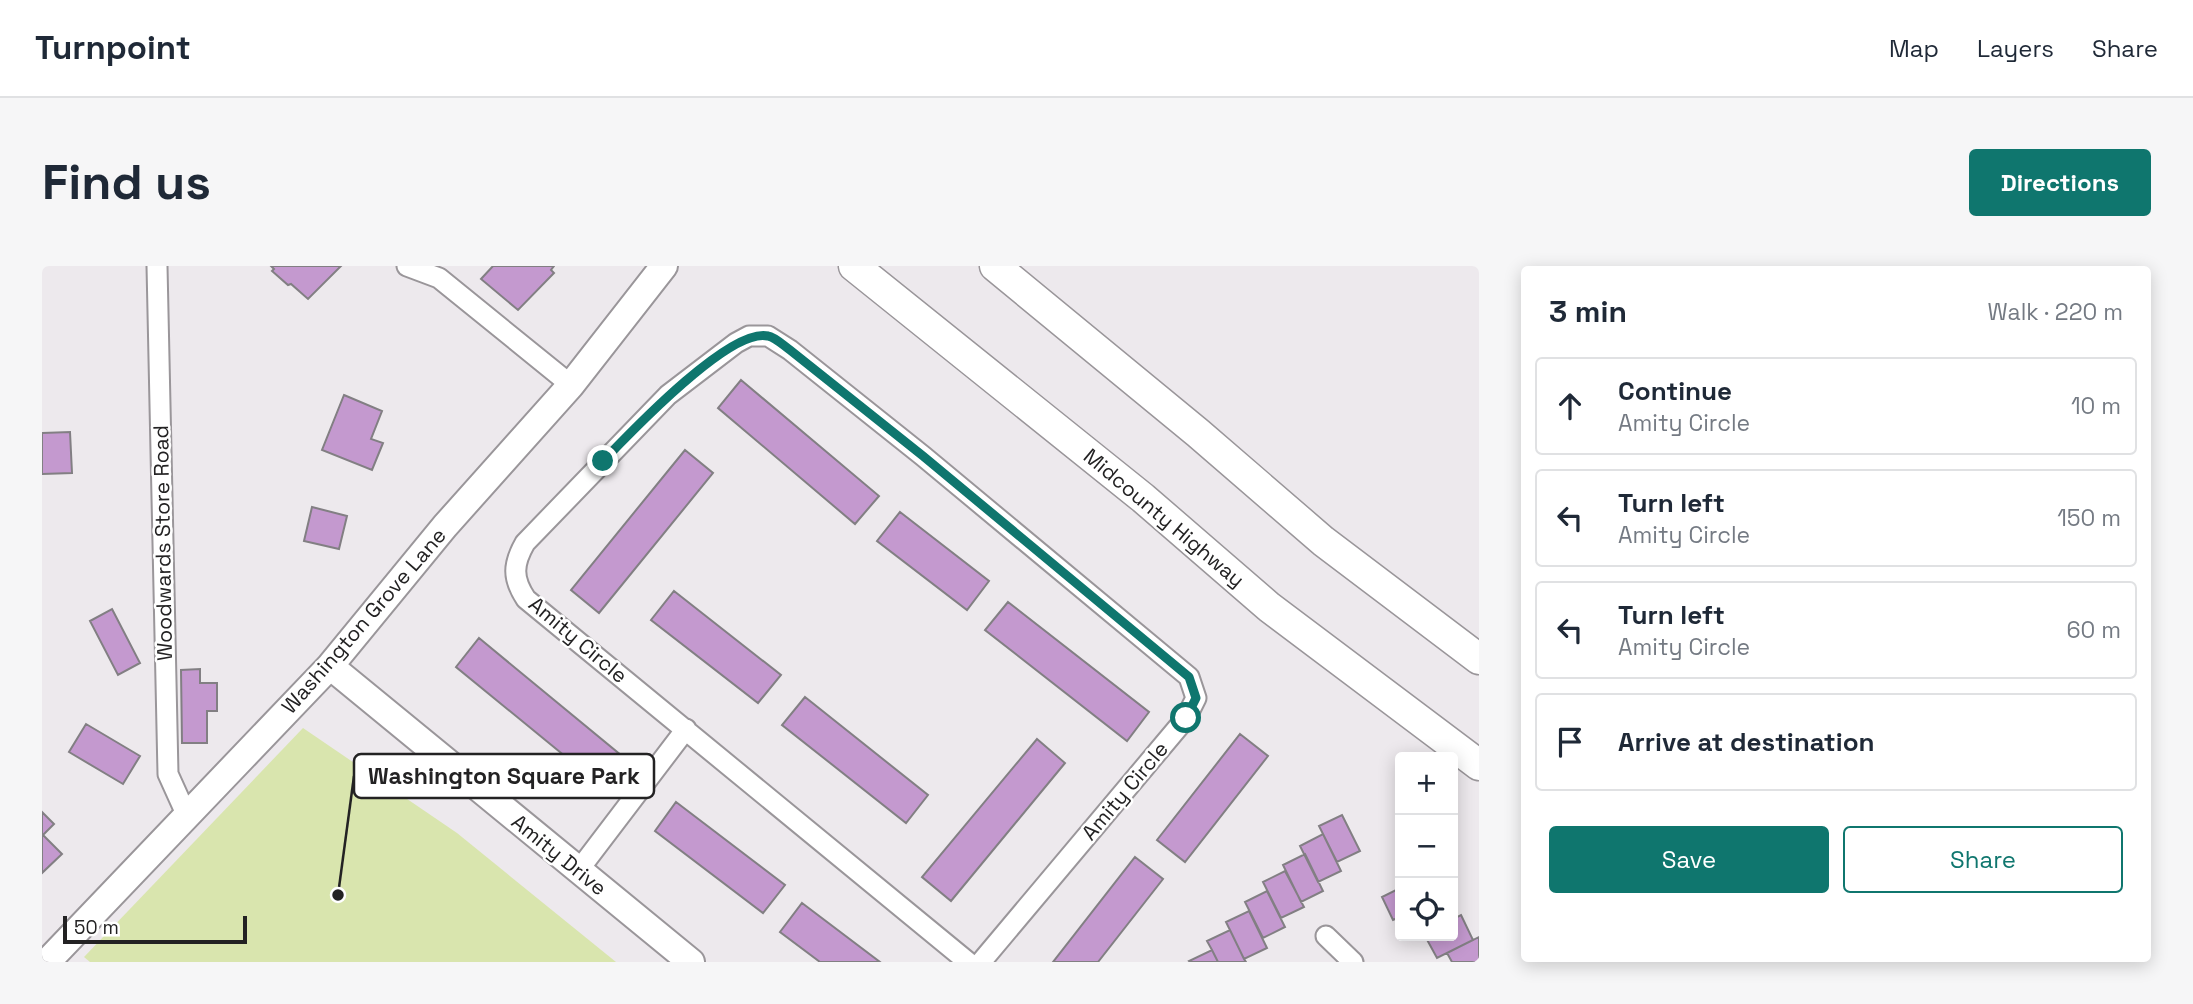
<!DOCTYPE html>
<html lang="en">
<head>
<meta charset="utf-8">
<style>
  body { margin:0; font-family:"Space Grotesk",sans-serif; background:#f6f6f7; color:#1f2937 }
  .controls { position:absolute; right:21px; bottom:21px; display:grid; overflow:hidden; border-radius:7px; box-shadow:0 4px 18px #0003 }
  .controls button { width:63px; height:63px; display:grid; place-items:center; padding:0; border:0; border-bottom:2px solid #e0e1e3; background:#fff; color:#1f2937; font:35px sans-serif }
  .scale { position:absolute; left:21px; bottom:18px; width:184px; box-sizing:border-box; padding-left:7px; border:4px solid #232223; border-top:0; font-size:19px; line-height:24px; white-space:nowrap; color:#232223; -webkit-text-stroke:5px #fff; paint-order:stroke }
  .stop { position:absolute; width:21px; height:21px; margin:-16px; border:5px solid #0f766e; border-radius:50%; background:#fff }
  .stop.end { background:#0f766e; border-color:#fff; box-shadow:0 2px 7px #0008 }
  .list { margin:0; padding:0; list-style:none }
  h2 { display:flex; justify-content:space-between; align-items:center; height:91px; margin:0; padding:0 28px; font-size:30px }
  h2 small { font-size:23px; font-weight:400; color:#747a83 }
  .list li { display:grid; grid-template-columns:46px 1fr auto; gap:21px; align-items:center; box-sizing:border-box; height:98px; margin:0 14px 14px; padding:0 14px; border:2px solid #e0e1e3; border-radius:7px }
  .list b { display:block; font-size:26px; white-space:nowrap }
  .list p { margin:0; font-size:23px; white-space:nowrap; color:#747a83 }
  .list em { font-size:23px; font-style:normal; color:#747a83 }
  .actions { display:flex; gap:14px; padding:21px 28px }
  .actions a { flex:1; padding:16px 0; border:2px solid #0f766e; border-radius:7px; text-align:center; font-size:24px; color:#0f766e }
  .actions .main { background:#0f766e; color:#fff }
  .icon { flex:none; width:38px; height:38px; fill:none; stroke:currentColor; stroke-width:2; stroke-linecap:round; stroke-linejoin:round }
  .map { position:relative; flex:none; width:1437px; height:696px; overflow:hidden; border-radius:7px }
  header { display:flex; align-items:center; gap:42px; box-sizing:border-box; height:98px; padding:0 35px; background:#fff; border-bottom:2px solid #e0e1e3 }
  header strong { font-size:33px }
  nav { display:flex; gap:38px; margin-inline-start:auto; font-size:24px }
  .intro { display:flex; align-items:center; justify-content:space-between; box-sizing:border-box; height:168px; padding:0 42px }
  h1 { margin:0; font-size:49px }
  .button { padding:18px 32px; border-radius:7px; background:#0f766e; color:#fff; font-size:24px; font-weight:700 }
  main { display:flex; gap:42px; padding:0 42px }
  aside { flex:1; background:#fff; border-radius:7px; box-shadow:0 4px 18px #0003 }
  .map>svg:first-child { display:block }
  .green { fill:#d9e5ae }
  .building { fill:#c499cf; stroke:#827f83; stroke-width:2 }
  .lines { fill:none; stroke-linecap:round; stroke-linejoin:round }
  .street-casing { stroke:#9a969a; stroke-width:23 }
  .secondary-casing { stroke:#9a969a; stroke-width:30 }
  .primary-casing { stroke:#9a969a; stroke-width:33 }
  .street { stroke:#fff; stroke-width:19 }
  .secondary { stroke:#fff; stroke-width:26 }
  .primary { stroke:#fff; stroke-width:30 }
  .route { stroke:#0f766e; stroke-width:9 }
  .labels { text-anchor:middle; stroke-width:5; stroke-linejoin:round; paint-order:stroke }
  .street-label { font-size:21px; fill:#232223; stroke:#fff }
  .leader { fill:none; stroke:#232223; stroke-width:2.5 }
  .callout-dot { fill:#232223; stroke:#fff; stroke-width:2.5 }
  .callout { fill:#fff; stroke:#232223; stroke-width:2.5 }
  .callout-label { font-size:23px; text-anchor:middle; font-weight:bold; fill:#232223 }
</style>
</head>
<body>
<header>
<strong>Turnpoint</strong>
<nav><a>Map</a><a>Layers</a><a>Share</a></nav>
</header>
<div class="intro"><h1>Find us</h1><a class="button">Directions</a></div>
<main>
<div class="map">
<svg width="1437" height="696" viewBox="0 0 1437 696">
  <rect width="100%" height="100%" fill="#ede9ed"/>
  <path class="green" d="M261 462 415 567 574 696H48L42 691Z"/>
  <path class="building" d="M229 0H299L266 33 249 18 246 19 230 5 232 3Z
    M451 0H512L509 4 512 7 476 44 439 13Z
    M699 114 837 230 813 258 676 142Z
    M302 129 340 145 329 173 341 177 330 204 280 184Z
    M28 166 30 207 0 208V167Z
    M643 184 671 207 557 347 529 324Z
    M270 241 305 250 297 283 262 275Z
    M858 246 947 315 925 344 835 275Z
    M632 325 739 409 716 437 609 354Z
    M966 336 1107 446 1085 475 943 364Z
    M70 343 98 397 76 409 48 355Z
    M437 372 580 490 557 518 414 401Z
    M158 403V417H175V445H165V477H140L139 404Z
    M763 431 886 529 864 557 740 459Z
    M44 458 98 490 81 518 27 486Z
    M1198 468 1226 490 1143 596 1115 574Z
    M995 473 1023 497 909 635 880 611Z
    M634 536 743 619 721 647 613 565Z
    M0 546 12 558 1 569 20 588 0 607Z
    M1300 549 1318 585 1295 596 1277 560Z
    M1281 568 1299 605 1276 616 1258 580Z
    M1263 588 1281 625 1259 636 1241 599Z
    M1093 591 1121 613 1056 696H1011Z
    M1243 605 1262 641 1239 652 1221 616Z
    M1358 622V651L1351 654 1340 631Z
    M1225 625 1243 661 1221 672 1203 636Z
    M760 637 838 696H778L738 666Z
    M1207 645 1225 682 1202 693 1184 656Z
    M1419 649 1431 674 1395 692 1383 670H1411V653Z
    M1188 664 1202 693 1204 696H1176L1170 684 1165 675Z
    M1437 671V696H1410L1405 687Z
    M1170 684 1176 696H1148L1147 695Z"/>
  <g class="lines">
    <g class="street-casing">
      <path id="street" d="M115 0 126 508 145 550
        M365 0 397 12 529 119
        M536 605 644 463
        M1284 670 1311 696
        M926 696 484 333C470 312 471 298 483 277L626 129 694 77 707 70H726L748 84 881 190 1147 411 1154 432 1144 452 939 696"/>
    </g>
    <g class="secondary-casing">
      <path id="secondary" d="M288 400 649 696
        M5 696 288 400 403 260 529 119 622 0"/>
    </g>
    <g class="primary-casing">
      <path id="primary" d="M812 0 1101 232 1227 341 1437 499
        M953 0 1156 167 1281 275 1437 393"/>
    </g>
    <use href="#street" class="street"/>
    <use href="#secondary" class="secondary"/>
    <use href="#primary" class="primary"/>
  </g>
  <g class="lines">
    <path class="route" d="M561 195C588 167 688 61 726 70 733 71 742 80 748 84L881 190 1147 411 1154 432 1144 452"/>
  </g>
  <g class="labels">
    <g class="street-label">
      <text transform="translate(1122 252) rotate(40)" y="7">Midcounty Highway</text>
      <text transform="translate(121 277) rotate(-91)" y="7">Woodwards Store Road</text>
      <text transform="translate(322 355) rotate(-49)" y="7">Washington Grove Lane</text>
      <text transform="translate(536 374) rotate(40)" y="7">Amity Circle</text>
      <text transform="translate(1083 525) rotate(-50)" y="7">Amity Circle</text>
      <text transform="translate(517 589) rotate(39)" y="7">Amity Drive</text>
    </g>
  </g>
  <path class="leader" d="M296 629L312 510"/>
  <circle class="callout-dot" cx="296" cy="629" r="7"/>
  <rect class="callout" x="312" y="488" width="300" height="44" rx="7"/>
  <g class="callout-label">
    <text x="462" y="518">Washington Square Park</text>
  </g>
</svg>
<div class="controls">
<button>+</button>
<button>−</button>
<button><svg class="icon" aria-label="locate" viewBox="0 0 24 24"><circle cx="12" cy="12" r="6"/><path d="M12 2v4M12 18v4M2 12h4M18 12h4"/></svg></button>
</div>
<div class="scale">50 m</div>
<div class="stop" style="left:1144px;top:452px"></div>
<div class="stop end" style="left:561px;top:195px"></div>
</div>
<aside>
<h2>3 min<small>Walk · 220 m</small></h2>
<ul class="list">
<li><svg class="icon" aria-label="ahead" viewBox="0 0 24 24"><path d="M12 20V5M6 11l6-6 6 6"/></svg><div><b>Continue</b><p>Amity Circle</p></div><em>10 m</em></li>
<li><svg class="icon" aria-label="left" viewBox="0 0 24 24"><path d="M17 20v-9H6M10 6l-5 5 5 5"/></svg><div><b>Turn left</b><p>Amity Circle</p></div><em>150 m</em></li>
<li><svg class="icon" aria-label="left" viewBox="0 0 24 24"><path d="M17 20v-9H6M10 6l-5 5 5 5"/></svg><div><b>Turn left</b><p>Amity Circle</p></div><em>60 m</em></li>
<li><svg class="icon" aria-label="arrive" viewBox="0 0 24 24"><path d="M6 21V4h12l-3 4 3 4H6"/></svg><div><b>Arrive at destination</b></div></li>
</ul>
<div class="actions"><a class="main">Save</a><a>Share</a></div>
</aside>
</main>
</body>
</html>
